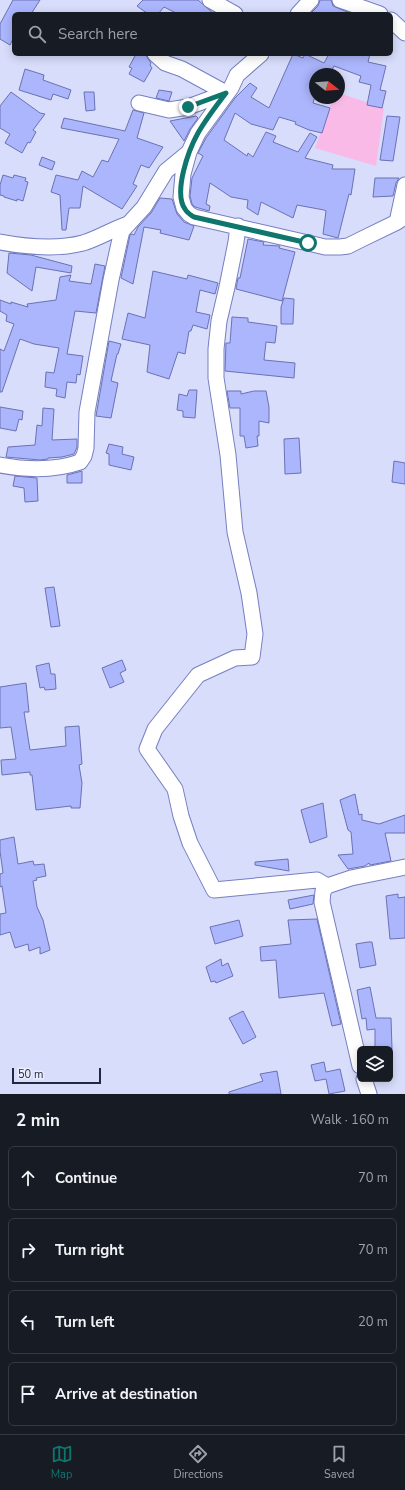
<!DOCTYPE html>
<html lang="en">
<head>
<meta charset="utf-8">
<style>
  body { margin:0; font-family:"Nunito Sans",sans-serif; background:#242831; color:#f1f3f6 }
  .controls { position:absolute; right:12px; bottom:12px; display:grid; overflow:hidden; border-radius:6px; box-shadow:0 2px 10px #0003 }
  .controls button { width:36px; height:36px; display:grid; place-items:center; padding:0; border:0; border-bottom:1px solid #363941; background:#171b24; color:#f1f3f6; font:20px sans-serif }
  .compass { position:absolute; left:309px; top:68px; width:36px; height:36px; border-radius:50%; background:#171b24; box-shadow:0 2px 10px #0003; rotate:107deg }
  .scale { position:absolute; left:12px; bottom:10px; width:89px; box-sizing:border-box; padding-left:4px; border:2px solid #242743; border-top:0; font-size:11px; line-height:14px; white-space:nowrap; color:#242743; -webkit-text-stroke:3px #e9ecfa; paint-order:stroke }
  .stop { position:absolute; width:12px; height:12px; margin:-9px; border:3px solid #0f766e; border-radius:50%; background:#fff }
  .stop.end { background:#0f766e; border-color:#fff; box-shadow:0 1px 4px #0008 }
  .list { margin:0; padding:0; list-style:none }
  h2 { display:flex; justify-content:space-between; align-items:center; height:52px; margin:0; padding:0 16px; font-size:17px }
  h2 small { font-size:13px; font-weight:400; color:#9ea1a6 }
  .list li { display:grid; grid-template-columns:26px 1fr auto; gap:12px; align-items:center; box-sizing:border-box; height:64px; margin:0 8px 8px; padding:0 8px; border:1px solid #363941; border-radius:6px }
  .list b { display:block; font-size:15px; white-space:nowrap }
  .list em { font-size:13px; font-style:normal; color:#9ea1a6 }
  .icon { flex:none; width:22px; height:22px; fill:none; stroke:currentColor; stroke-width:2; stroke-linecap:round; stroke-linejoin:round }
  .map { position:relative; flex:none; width:405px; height:1094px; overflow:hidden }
  .search { position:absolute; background:#171b24; box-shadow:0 2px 10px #0003; left:12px; right:12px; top:12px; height:44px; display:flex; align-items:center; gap:10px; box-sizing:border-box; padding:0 14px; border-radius:6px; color:#9ea1a6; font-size:15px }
  .sheet { height:340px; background:#171b24 }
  nav { display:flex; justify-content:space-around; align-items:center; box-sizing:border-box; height:56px; border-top:1px solid #363941; background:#171b24; font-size:11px; color:#9ea1a6 }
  nav a { display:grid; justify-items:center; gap:2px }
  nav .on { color:#0f766e }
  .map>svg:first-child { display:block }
  .green { fill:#f9bae7 }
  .building { fill:#acb6fd; stroke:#6a72b3 }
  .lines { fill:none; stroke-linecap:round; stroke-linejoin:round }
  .minor-casing { stroke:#767fc1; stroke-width:17 }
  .minor { stroke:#fff; stroke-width:15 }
  .route { stroke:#0f766e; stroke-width:5 }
</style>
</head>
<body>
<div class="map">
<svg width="405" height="1094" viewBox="0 0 405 1094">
  <rect width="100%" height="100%" fill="#d8ddfb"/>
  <path class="green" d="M339 93 384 108 376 166 315 148 333 98H339Z"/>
  <path class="building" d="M13 0H40L31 14H14V37L10 45 0 39V24Z
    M143 0H198L214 14H178L164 7 158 14H148L137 6Z
    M320 0H331L333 6 350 13 310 14 318 6Z
    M136 54H146L147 57 151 63 150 65 152 68 144 82 129 74 132 68 129 67Z
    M293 54 303 58 305 54 324 63 329 54H370L368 62 386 66 380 90 386 91 382 108 367 105 371 85 359 82 361 76 334 66 330 74H315V96L313 103 330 108 322 133 309 130 295 124 296 122 279 117 273 130 251 124 235 113 224 140 247 156 248 153 253 157 266 132 276 136 273 142 298 152 310 133 317 137 305 158 333 165 332 169H355L351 195 349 194 338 238 323 234 326 211 324 210 297 205 293 218 261 202 258 215 247 208 248 200 231 197 210 183 206 204 210 206 209 211 195 207 192 204 190 196 192 178 203 156 198 153 206 138 235 98 250 83 257 88 251 97 269 108Z
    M25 69 44 75 43 80 71 90 68 99 53 94 51 100 19 90Z
    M159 90 172 92 169 101 156 98Z
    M11 92 40 113 45 114 33 130 36 132 30 143 28 142 22 153 5 143 10 134 0 128V106Z
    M84 92H94L95 110 86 111Z
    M133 110 144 113 137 138 163 147 149 168 141 165 133 184 137 186 122 209 83 186 80 208H69L66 230H62L60 195 51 192 56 175 78 180 82 171 93 177 102 160 108 162 119 139 61 128 64 118 125 131Z
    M196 116 198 118 190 129 184 141 170 121Z
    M387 116 400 117 393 161 380 160Z
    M42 157 55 162 52 170 39 165Z
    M3 175 13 178 14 175 26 178 25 181 28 182 23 201 17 199V201L4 197V196L0 195V185Z
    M375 178H399L396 183 393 196 373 197Z
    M160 198 172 199 177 214 184 222 194 226 189 240 160 233 161 230 144 227 133 284 121 278 130 235 132 234 134 235 138 227 151 213Z
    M248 239 264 242 263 245 280 246 279 248 295 252 282 301 236 289 238 278H240Z
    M9 253 31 255 72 266 71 273 36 267 32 291 7 273Z
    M95 264 105 266 96 313 75 311 67 354 83 356 80 375 77 374 76 383 67 382 65 398 56 396 57 389 45 387 46 372 54 373 59 348 34 344 20 339 2 392H0V349L4 351 14 324 6 321 7 315 0 311V300L11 304V302L28 307 27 304 56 300 60 277 71 275 69 281 91 284Z
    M153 271 187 279 188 275 218 283 215 294 200 290 196 312 210 315 207 329 193 325 191 331H189L185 354 178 352 169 379 147 372 150 345 122 339 128 313 145 318Z
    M284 298 294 299 293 324H281V307Z
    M232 317 248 318V322L277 326 275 343 266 342 264 360 295 363 294 378 225 371 226 343H230Z
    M109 341 121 344 118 354H117L111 381 118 383 111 418 96 416Z
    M189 390H197L195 418 183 417V411L177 410 179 394 187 396Z
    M227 391H241V394L254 391H266L269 407V423L259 421V436H257L258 446 246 448 244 436H240V408H230Z
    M0 407 23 411 22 420 19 419 16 431 0 428Z
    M43 408 54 409 52 440 77 439V447L74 454 62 457 48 458V459L40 460 6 457 8 447 35 445 37 425 42 426Z
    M299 438 301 473 285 474 284 439Z
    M109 444 123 447 122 454 134 457 131 470 109 465V454L106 453Z
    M394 461 405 463V484L392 482Z
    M82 471V483H67V475Z
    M15 476 37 478 38 501 25 502 24 488 13 486Z
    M54 587 60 626 51 627 45 588Z
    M122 660 126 670 120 673 124 682 110 688 102 668Z
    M49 663 51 674H55L56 689 45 690 44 687 40 688 36 666Z
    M26 683 29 712H24L30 750 66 746 65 727 79 726 82 764 79 765 82 783 80 808H71V806L36 810 32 775H30V772L2 775 1 760 16 759 11 727 0 728V687Z
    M355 794 359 815 362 814V820L379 824 405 815V833H385L391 861 370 865 369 863 365 866 348 869 338 855 353 854 351 832 348 830 340 800Z
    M323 803 327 837 310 843 301 810Z
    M14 837 18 864 33 861 34 865 44 864 46 876 36 878 37 880 33 881 37 907 43 920 50 950 40 954V947L29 951 28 944 15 948 10 932 0 935V914L6 913 2 886 0 887V874L3 873 0 851V840Z
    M288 859 289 871 255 865V862Z
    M398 894V898L405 897V938L390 939 386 896Z
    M314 895 313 904 290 909 288 900Z
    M317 919 341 1024 332 1026 324 993 279 998 276 960 261 961 260 947 291 944 288 920Z
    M239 920 243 936 215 944 210 927Z
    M368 942H372L376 965 360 968 356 944Z
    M221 959 222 966 228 963 233 976 216 983 215 981 211 982 206 967Z
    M370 987 376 1018H391L392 1049H375V1029L367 1030 366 1018 362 1019 357 990Z
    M243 1011 256 1037 243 1044 229 1018Z
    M324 1062 326 1072 340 1069 345 1091 329 1094 326 1079 315 1081 311 1065Z
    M277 1071 281 1094H229V1092L263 1081 260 1074Z"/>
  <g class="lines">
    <g class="minor-casing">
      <path id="minor" d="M210 0 235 14
        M340 0 380 14
        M298 14 311 0
        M391 20 405 33
        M155 54 165 63 182 69 226 93
        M261 54 237 75 231 88 198 133 189 152 183 174 181 197 184 208 189 214 194 217 308 243 325 247H340L348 246 362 239 397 222 405 217
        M139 103 169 110 188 107 226 93
        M397 222 405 185
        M238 226 236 242 227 287 219 321 216 349V378L228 455 235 532 249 593 255 634 252 657 235 658 198 675 155 729 147 749 175 789 181 816 190 843 214 890 317 880 327 886
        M0 242C27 247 56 250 83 243 99 238 113 229 128 224
        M0 465C27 470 54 471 80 462L84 456 86 448 87 412 111 280 120 239 122 231 144 207 166 171 189 152
        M360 1066 322 902 323 891 327 886 351 878 405 867
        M364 1079 369 1094"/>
    </g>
    <use href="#minor" class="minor"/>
  </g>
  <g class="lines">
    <path class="route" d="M188 107 226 93C216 106 206 119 198 133 189 149 173 192 185 209 187 213 191 215 194 217L308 243"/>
  </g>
</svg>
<div class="controls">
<button><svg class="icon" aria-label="layers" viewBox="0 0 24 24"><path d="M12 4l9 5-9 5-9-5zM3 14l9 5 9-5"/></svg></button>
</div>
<svg class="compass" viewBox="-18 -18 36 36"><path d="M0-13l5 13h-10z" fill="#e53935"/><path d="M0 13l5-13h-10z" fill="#9ea1a6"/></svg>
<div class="scale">50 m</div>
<div class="stop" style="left:308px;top:243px"></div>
<div class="stop end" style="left:188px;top:107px"></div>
<div class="search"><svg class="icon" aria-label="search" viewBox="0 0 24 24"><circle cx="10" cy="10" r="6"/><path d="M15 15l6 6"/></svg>Search here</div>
</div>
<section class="sheet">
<h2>2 min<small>Walk · 160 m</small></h2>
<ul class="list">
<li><svg class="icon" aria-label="ahead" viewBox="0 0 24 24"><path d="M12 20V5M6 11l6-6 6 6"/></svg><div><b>Continue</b></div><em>70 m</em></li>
<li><svg class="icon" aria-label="right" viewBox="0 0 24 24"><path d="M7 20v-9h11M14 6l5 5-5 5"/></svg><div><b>Turn right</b></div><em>70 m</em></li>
<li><svg class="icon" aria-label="left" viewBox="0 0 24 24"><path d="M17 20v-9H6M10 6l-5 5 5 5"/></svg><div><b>Turn left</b></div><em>20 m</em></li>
<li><svg class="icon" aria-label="arrive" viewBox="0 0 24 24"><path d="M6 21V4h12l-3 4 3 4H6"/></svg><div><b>Arrive at destination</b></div></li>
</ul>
</section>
<nav>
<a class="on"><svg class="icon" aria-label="map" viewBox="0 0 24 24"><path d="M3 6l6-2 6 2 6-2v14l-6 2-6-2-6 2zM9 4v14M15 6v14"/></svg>Map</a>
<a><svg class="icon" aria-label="directions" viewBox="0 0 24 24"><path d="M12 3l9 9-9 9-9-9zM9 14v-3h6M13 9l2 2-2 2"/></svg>Directions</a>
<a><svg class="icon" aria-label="saved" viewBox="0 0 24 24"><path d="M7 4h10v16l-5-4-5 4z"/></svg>Saved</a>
</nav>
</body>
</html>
